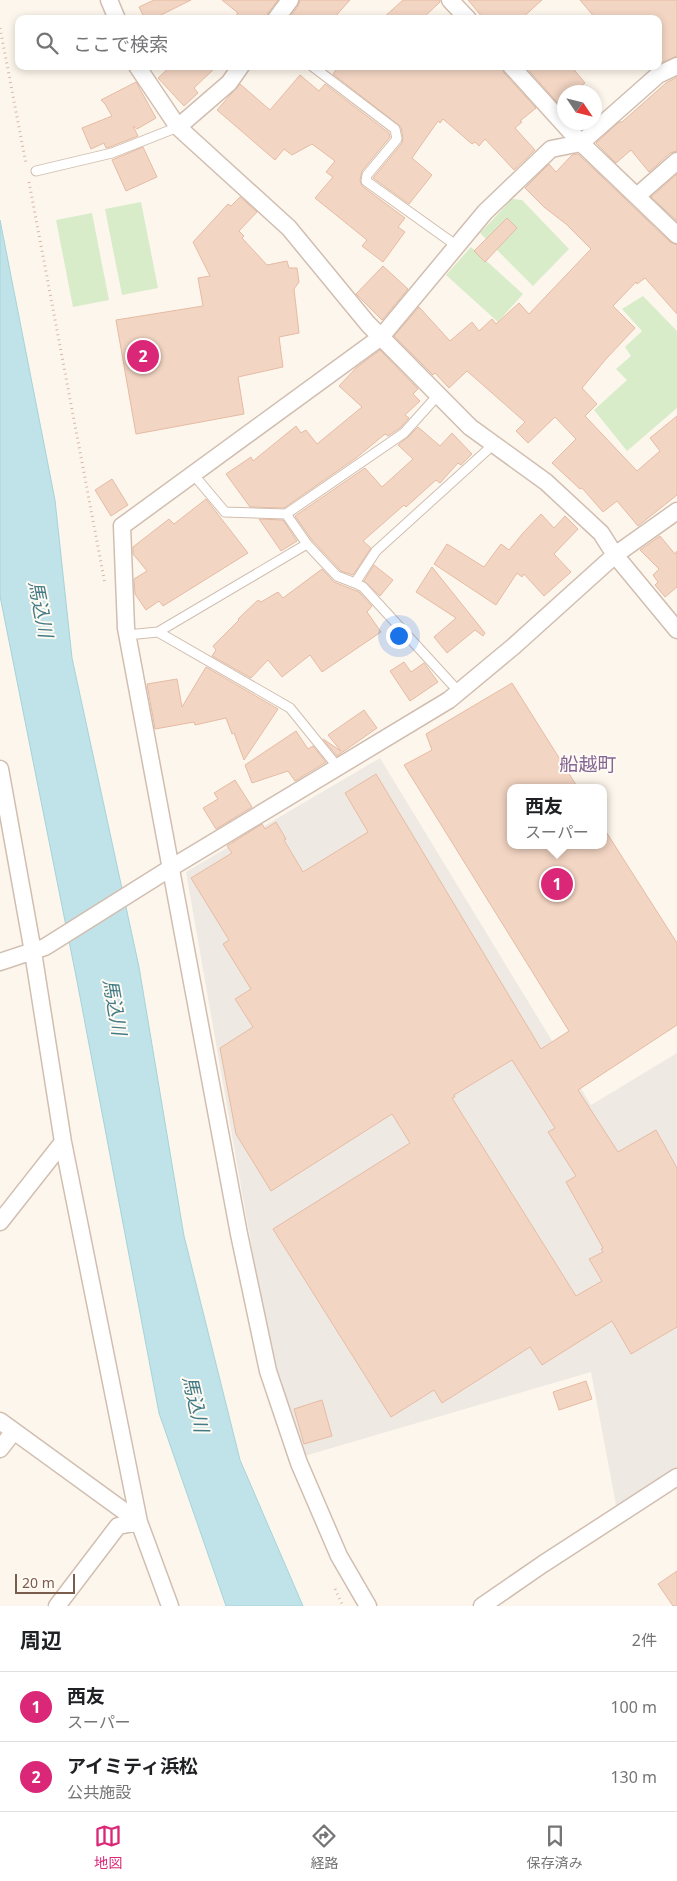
<!DOCTYPE html>
<html lang="ja">
<head>
<meta charset="utf-8">
<style>
  body { margin:0; font-family:"Noto Sans","Noto Sans JP",sans-serif; background:#f2f2f2; color:#202124 }
  .compass { position:absolute; left:557px; top:85px; width:45px; height:45px; border-radius:50%; background:#fff; box-shadow:0 2px 8px #0003; rotate:125deg }
  .scale { position:absolute; left:15px; bottom:12px; width:60px; box-sizing:border-box; padding-left:5px; border:2px solid #7a5c4d; border-top:0; font-size:14px; line-height:18px; white-space:nowrap; color:#7a5c4d; -webkit-text-stroke:4px #fffaf3; paint-order:stroke }
  .you { position:absolute; left:398px; top:635px; width:18px; height:18px; margin:-12px; border:4px solid #fff; border-radius:50%; background:#1a73e8; box-shadow:0 0 0 8px #1a73e833 }
  .badge { display:grid; place-items:center; width:32px; height:32px; border-radius:50%; background:#db2777; color:#fff; font-size:16px; font-weight:700 }
  .pin { position:absolute; translate:-50% -50%; border:2px solid #fff; box-shadow:0 1px 5px #0006 }
  .popup { position:absolute; left:507px; top:784px; width:100px; height:65px; box-sizing:border-box; display:grid; place-content:center; border-radius:10px; background:#fff; filter:drop-shadow(0 1px 4px #0005); font-size:16px; white-space:nowrap; color:#757577 }
  .popup b { font-size:19px; color:#202124 }
  .popup::after { content:''; position:absolute; left:50%; top:100%; margin-left:-10px; border:10px solid transparent; border-top-color:#fff }
  .list { margin:0; padding:0; list-style:none }
  h2 { display:flex; justify-content:space-between; align-items:center; height:65px; margin:0; padding:0 20px; font-size:21px }
  h2 small { font-size:16px; font-weight:400; color:#757577 }
  .list li { display:grid; grid-template-columns:32px 1fr auto; gap:15px; align-items:center; box-sizing:border-box; height:70px; padding:0 20px; border-top:1px solid #e0e0e0 }
  .list b { display:block; font-size:19px; white-space:nowrap }
  .list p { margin:0; font-size:16px; white-space:nowrap; color:#757577 }
  .list em { font-size:16px; font-style:normal; color:#757577 }
  .icon { flex:none; width:28px; height:28px; fill:none; stroke:currentColor; stroke-width:2; stroke-linecap:round; stroke-linejoin:round }
  .map { position:relative; flex:none; width:677px; height:1606px; overflow:hidden }
  .search { position:absolute; background:#fff; box-shadow:0 2px 8px #0003; left:15px; right:15px; top:15px; height:55px; display:flex; align-items:center; gap:12px; box-sizing:border-box; padding:0 18px; border-radius:10px; color:#757577; font-size:19px }
  .sheet { height:205px; background:#fff }
  nav { display:flex; justify-content:space-around; align-items:center; box-sizing:border-box; height:70px; border-top:1px solid #e0e0e0; background:#fff; font-size:14px; color:#757577 }
  nav a { display:grid; justify-items:center; gap:2px }
  nav .on { color:#db2777 }
  .map>svg:first-child { display:block }
  .industrial { fill:#efe9e4 }
  .green { fill:#d8ecc9 }
  .water { fill:#bfe3e8; stroke:#a5d3da }
  .building { fill:#f3d5c3; stroke:#e6bba3; fill-rule:evenodd }
  .lines { fill:none; stroke-linecap:round; stroke-linejoin:round }
  .service-casing { stroke:#d1beb0; stroke-width:11 }
  .minor-casing { stroke:#d1beb0; stroke-width:19 }
  .path { stroke:#d9b8a5; stroke-width:3; stroke-dasharray:1 4; stroke-linecap:butt }
  .service { stroke:#fff; stroke-width:9 }
  .minor { stroke:#fff; stroke-width:16 }
  .labels { text-anchor:middle; stroke-width:4; stroke-linejoin:round; paint-order:stroke }
  .water-label { font-size:19px; font-style:italic; fill:#437c86; stroke:#fffaf3 }
  .neighbourhood-label { font-size:19px; fill:#846695; stroke:#fffaf3 }
</style>
</head>
<body>
<div class="map">
<svg width="677" height="1606" viewBox="0 0 677 1606">
  <rect width="100%" height="100%" fill="#fdf6ec"/>
  <path class="industrial" d="M380 758 591 1105 677 1053V1472L616 1505 591 1372 301 1457 271 1358 186 872Z"/>
  <path class="green" d="M512 199 522 200 569 249 533 286 480 233Z
    M141 202 158 288 122 295 105 209Z
    M92 213 109 300 73 307 56 220Z
    M471 247 523 294 498 322 446 275Z
    M643 296 677 331V408L627 451 594 410 627 380 616 369 631 356 625 347 642 331 622 309Z"/>
  <path class="water" d="M0 220 55 500 72 658 139 967 184 1236 240 1460 303 1606H226L159 1413 77 981 0 596Z"/>
  <path class="building" d="M154 0H191L153 19H145L139 7Z
    M222 0H278L268 13 266 19H233L238 13Z
    M300 0H350L333 19H294L291 16 298 6Z
    M403 0H440V2L422 19H382Z
    M468 0H542L521 19H484Z
    M580 0H677V56L658 64V19H596Z
    M171 66H217L194 88 198 93 184 106 158 78Z
    M339 66H501L504 73 536 108 520 121 522 122 515 128 535 150 514 170 485 139 479 146 475 142 472 144 443 119 440 123 438 121 412 158 432 175 409 204 373 178 402 143 403 138 401 127 333 74Z
    M525 66H571L585 83 574 92H564V110Z
    M300 75 319 91 325 84 389 133 390 137 362 171 360 180 362 186 405 218 398 227 405 232 383 262 362 246 367 240 315 198 333 177 326 172 335 161 312 144 292 155 284 149 275 160 217 110 240 84 270 110Z
    M677 77V151L670 153 649 172 631 150 616 163 596 143 619 122H622L666 83Z
    M136 82 156 118 137 129 133 126 138 136 110 147 106 148 104 143 91 149 82 128 112 116 105 104 101 100Z
    M143 147 157 177 126 191 112 160Z
    M578 154 670 242 677 245V314L645 278 637 284 636 282 613 306 635 328 606 359 582 388 597 404 585 416 637 471 660 451 650 438 677 416V495L638 526 617 501 603 512 582 488 580 489 552 463 576 439 555 417 528 443 516 431 525 422 467 371 449 388 435 373 433 375 394 336 419 307 450 341 472 322 479 331 492 319 496 324 519 303 529 314 591 249 566 224 544 207 525 188 549 164 556 172 572 155Z
    M677 174V221L651 197Z
    M240 197 257 212 239 231 244 236 242 238 267 265 287 261 289 268H297L299 282 294 289 299 333 279 337 283 367 238 377 244 414 136 434 116 320 203 306 198 278 210 276 193 242 228 204 231 206Z
    M507 218 517 228 485 262 474 251Z
    M383 266 408 289 382 320 356 294Z
    M380 350 418 389 413 394 420 401 405 415 409 418 400 428 388 436 385 434 356 458 284 508 250 507 226 474 251 457 253 461 296 426 301 433 306 430 317 444 362 407 339 386 356 368Z
    M418 427 440 446 452 433 472 454 461 465 458 463 440 483 436 480 406 507 404 505 363 541 371 548 353 575 341 571 312 540 295 516 365 468 382 487 413 459 398 445 408 437Z
    M112 479 128 505 111 516 95 490Z
    M206 499 248 553 163 606 159 601 146 610 135 594 134 579 147 571 133 554V547L169 519 174 524Z
    M541 514 554 528 565 516 578 529 554 554 571 572 544 596 524 574 522 577 517 573 496 605 434 564 447 544 484 567 501 544 509 550 523 533Z
    M259 519 283 520 297 541 281 551Z
    M660 536 675 554 677 551V587L665 597 655 585 658 582 653 575 659 569 640 550Z
    M374 565 393 580 380 596 364 581Z
    M432 567 485 633 483 636 475 630 447 653 434 637 456 618 416 592Z
    M322 569 334 582 359 592 372 606 367 612 381 632 322 672 310 655 282 677 268 660 251 678 212 656 216 650 213 646 239 620 238 619 258 600 261 602 278 592 283 598Z
    M404 662 411 672 424 663 438 682 410 701 390 671Z
    M206 667 278 709 244 760 234 733 232 734 226 718 195 725 194 722 155 729 147 684 177 679 182 707Z
    M512 683 578 788H511V845H603V827L677 943V1025L578 1090 618 1152 656 1130 677 1168V1327L631 1354 612 1321 542 1365 530 1347 442 1403 434 1390 391 1417 273 1229 410 1143 392 1114 271 1191 236 1134 220 1048 253 1027 235 999 251 989 223 944 229 940 191 878 232 853 227 846 262 824 265 829 276 822 286 839 284 840 303 872 368 832 345 793 376 774 541 1049 569 1031 404 765 432 750 426 734ZM512 1060 555 1128 548 1132 576 1176 566 1182 603 1248 601 1249 603 1252 589 1259 602 1281 576 1296 452 1098 455 1097 454 1095Z
    M364 710 377 728 337 756 323 739 341 751 328 735Z
    M296 731 308 749 313 746 326 762 295 781 288 771 252 783 245 765Z
    M235 780 252 807 216 829 203 808 218 799 214 793Z
    M586 1381 592 1399 559 1410 553 1392Z
    M322 1400 332 1436 304 1444 294 1409Z
    M677 1571V1606H673L658 1584Z"/>
  <g class="lines">
    <g class="service-casing">
      <path id="service" d="M312 66 395 129 397 139 367 175 366 181 457 246
        M36 171 112 153 178 127
        M193 474 225 512 286 514 404 433 438 395
        M286 514 307 544
        M355 583 363 587 459 692
        M158 632 290 708 337 766
        M127 635 158 632 307 544 337 576 355 583 376 551 494 444"/>
    </g>
    <g class="minor-casing">
      <path id="minor" d="M109 0 117 19
        M450 0 468 19
        M276 19 290 0
        M137 66 178 127 289 228 368 324 470 427 546 482 601 533 615 555 677 630
        M511 66 581 143 677 235
        M178 127 229 83 241 66
        M637 196 677 161
        M0 769 33 952 63 1142 139 1522 170 1606
        M0 962 45 947 169 869 449 700 514 646 615 555 677 511
        M0 1222 63 1142
        M0 1421 139 1522 118 1526 57 1606
        M0 1449 14 1431
        M368 1606 339 1556 299 1463 268 1371 239 1234 126 628 122 526 381 337 485 212 551 149 581 143 658 75 677 66
        M482 1606 543 1564 677 1477"/>
    </g>
    <path class="path" d="M0 28 26 164
      M29 182 105 584
      M335 1589 343 1606"/>
    <use href="#service" class="service"/>
    <use href="#minor" class="minor"/>
  </g>
  <g class="labels">
    <g class="water-label">
      <text transform="translate(41 609) rotate(79)" y="7">馬込川</text>
      <text transform="translate(115 1007) rotate(80)" y="7">馬込川</text>
      <text transform="translate(196 1404) rotate(77)" y="7">馬込川</text>
    </g>
    <g class="neighbourhood-label">
      <text x="588" y="771">船越町</text>
    </g>
  </g>
</svg>
<svg class="compass" viewBox="-18 -18 36 36"><path d="M0-13l5 13h-10z" fill="#e53935"/><path d="M0 13l5-13h-10z" fill="#757577"/></svg>
<div class="scale">20 m</div>
<div class="you"></div>
<div class="pin badge" style="left:557px;top:884px">1</div>
<div class="popup"><b>西友</b>スーパー</div>
<div class="pin badge" style="left:143px;top:356px">2</div>
<div class="search"><svg class="icon" aria-label="search" viewBox="0 0 24 24"><circle cx="10" cy="10" r="6"/><path d="M15 15l6 6"/></svg>ここで検索</div>
</div>
<section class="sheet">
<h2>周辺<small>2件</small></h2>
<ul class="list">
<li><span class="badge">1</span><div><b>西友</b><p>スーパー</p></div><em>100 m</em></li>
<li><span class="badge">2</span><div><b>アイミティ浜松</b><p>公共施設</p></div><em>130 m</em></li>
</ul>
</section>
<nav>
<a class="on"><svg class="icon" aria-label="map" viewBox="0 0 24 24"><path d="M3 6l6-2 6 2 6-2v14l-6 2-6-2-6 2zM9 4v14M15 6v14"/></svg>地図</a>
<a><svg class="icon" aria-label="directions" viewBox="0 0 24 24"><path d="M12 3l9 9-9 9-9-9zM9 14v-3h6M13 9l2 2-2 2"/></svg>経路</a>
<a><svg class="icon" aria-label="saved" viewBox="0 0 24 24"><path d="M7 4h10v16l-5-4-5 4z"/></svg>保存済み</a>
</nav>
</body>
</html>
